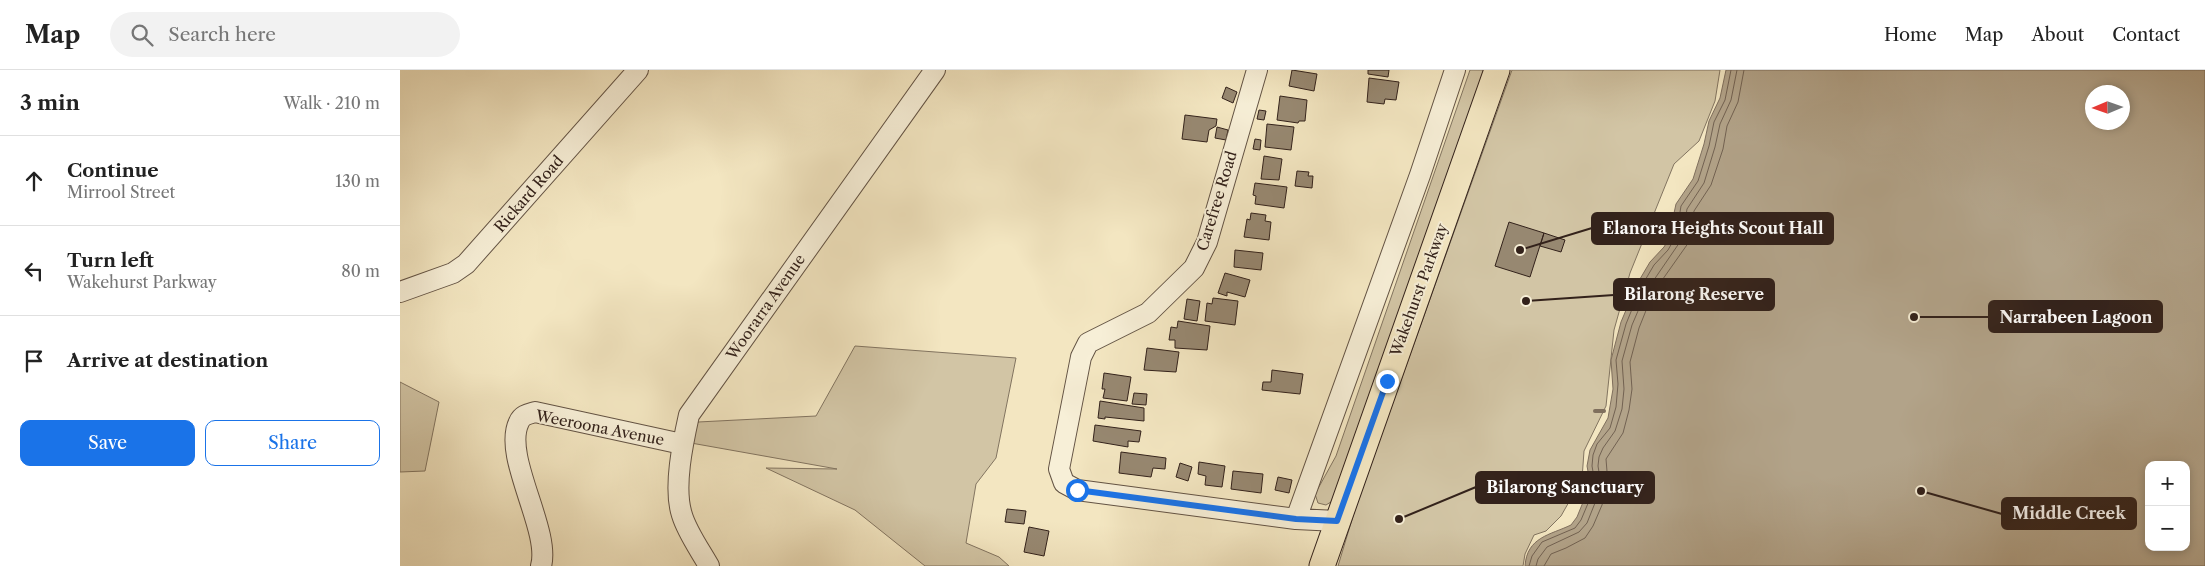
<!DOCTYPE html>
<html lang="en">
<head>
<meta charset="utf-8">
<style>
  body { margin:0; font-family:"Libre Caslon Text",serif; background:#f2f2f2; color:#222 }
  .controls { position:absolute; right:15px; bottom:15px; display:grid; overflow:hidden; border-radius:10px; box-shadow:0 2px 8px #0003 }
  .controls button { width:45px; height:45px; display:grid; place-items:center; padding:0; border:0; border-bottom:1px solid #e0e0e0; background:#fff; color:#222; font:25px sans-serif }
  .compass { position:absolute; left:1685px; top:15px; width:45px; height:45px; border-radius:50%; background:#fff; box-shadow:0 2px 8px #0003; rotate:268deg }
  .stop { position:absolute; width:15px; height:15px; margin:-11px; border:4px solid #1a73e8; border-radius:50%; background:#fff }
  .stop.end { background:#1a73e8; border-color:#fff; box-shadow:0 1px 5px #0008 }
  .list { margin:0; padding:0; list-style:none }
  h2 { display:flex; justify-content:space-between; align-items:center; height:65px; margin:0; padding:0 20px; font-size:21px }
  h2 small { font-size:16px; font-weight:400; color:#767676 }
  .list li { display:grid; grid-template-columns:32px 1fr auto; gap:15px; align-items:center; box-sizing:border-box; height:90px; padding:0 20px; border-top:1px solid #e0e0e0 }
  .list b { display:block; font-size:19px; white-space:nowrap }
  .list p { margin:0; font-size:16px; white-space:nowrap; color:#767676 }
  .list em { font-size:16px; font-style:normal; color:#767676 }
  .actions { display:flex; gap:10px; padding:15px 20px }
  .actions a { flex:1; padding:11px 0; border:1px solid #1a73e8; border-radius:10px; text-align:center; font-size:18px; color:#1a73e8 }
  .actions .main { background:#1a73e8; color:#fff }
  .icon { flex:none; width:28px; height:28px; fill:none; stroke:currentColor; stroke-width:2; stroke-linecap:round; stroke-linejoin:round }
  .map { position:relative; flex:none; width:1805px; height:496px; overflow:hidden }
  header { display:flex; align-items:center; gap:30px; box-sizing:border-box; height:70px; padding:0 25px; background:#fff; border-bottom:1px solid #e0e0e0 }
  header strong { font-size:24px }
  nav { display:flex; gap:28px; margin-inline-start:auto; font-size:18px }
  .search { width:350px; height:45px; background:#f2f2f2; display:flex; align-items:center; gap:12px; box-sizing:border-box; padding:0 18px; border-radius:28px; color:#767676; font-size:19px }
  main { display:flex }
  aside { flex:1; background:#fff }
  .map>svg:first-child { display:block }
  .green { fill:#d2c5a5; stroke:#827460 }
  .water { fill:#b2a389; stroke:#7f6f5d; fill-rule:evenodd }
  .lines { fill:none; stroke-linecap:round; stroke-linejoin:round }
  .shore { stroke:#726252; stroke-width:1 }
  .stream { stroke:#7f6f5d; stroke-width:4 }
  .building { fill:#978871; stroke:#33221b }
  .minor-casing { stroke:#635344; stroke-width:22 }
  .major-casing { stroke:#33221b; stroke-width:27 }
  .minor { stroke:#f7efd7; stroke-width:20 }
  .major { stroke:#f3e6c1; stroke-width:25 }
  .route { stroke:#1a73e8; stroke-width:6 }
  .labels { text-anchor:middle; stroke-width:4; stroke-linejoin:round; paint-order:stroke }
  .street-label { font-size:15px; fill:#33221b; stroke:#f7efd7 }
  .leader { fill:none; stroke:#33221b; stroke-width:2 }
  .callout-dot { fill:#33221b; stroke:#f7efd7; stroke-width:2 }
  .callout { fill:#33221b; stroke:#33221b; stroke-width:2 }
  .callout-label { font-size:16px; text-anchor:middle; font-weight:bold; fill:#fff }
</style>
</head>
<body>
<header>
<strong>Map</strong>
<div class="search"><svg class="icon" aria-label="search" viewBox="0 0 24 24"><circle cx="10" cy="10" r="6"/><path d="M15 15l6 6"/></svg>Search here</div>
<nav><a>Home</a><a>Map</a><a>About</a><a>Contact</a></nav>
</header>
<main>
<aside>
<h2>3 min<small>Walk · 210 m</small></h2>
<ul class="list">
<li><svg class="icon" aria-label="ahead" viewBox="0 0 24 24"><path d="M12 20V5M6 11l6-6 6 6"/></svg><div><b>Continue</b><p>Mirrool Street</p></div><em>130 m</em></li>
<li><svg class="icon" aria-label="left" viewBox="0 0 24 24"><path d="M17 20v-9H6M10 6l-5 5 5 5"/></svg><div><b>Turn left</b><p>Wakehurst Parkway</p></div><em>80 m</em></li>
<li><svg class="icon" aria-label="arrive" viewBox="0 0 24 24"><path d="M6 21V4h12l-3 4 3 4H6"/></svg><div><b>Arrive at destination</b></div></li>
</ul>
<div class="actions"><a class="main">Save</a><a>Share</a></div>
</aside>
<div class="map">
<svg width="1805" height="496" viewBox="0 0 1805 496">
  <rect width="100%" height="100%" fill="#f3e6c1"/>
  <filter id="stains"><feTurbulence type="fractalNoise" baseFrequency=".004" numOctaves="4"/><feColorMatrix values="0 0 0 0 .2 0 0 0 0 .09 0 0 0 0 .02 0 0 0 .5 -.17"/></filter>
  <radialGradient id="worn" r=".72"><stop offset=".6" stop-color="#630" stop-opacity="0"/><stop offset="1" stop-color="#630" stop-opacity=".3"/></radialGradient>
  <path class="green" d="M1070 0H1086L934 430 926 435 918 433 915 424 936 386Z
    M1112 0H1320L1315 31 1299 71 1274 94 1230 203 1214 260 1206 336 1184 381 1182 409 1161 446 1146 461 1134 465 1125 484 1123 496H938L957 433Z
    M455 276 616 288 596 388 576 414 566 473 599 487 609 496H525L455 440 366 398 437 399 291 373 298 352 416 346Z
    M0 312 39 332 25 401 0 402Z"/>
  <path class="water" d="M1326 0H1805V496H1125C1127 467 1150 465 1171 455L1177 447 1188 420 1190 412 1187 396 1190 380 1208 348 1213 319 1211 290 1221 252 1237 214 1250 192 1264 177 1272 164 1271 157 1276 134 1293 109 1304 74 1309 51 1320 28ZM1692 22H1722V52H1692ZM1749 395H1786V477H1749Z"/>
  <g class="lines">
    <path class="shore" d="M1129 496 1132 486 1142 472 1175 458 1181 450 1189 431 1195 413 1192 396 1193 385 1197 374 1210 358 1216 337 1218 314 1216 290 1226 254 1241 217 1254 195 1268 180 1276 166 1281 136 1298 111 1309 76 1314 52 1325 30 1331 0
      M1136 496 1138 489 1147 477 1179 462 1187 453 1195 433 1201 414 1198 396 1199 387 1203 378 1215 361 1222 339 1224 319 1222 291 1232 255 1247 220 1282 169 1287 139 1304 113 1315 77 1320 54 1331 30 1337 0
      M1144 496 1151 484 1166 478 1185 468 1193 456 1202 435 1208 414 1206 389 1223 363 1229 340 1232 319 1230 292 1239 258 1253 223 1289 172 1294 141 1311 115 1323 79 1327 56 1338 32 1344 0"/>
    <path class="stream" d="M1195 341H1204"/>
  </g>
  <path class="building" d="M892 0 917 4 914 21 889 16Z
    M968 0H989L988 7 968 4Z
    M969 8 999 12 996 30 985 29 984 34 967 32Z
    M826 17 837 22 833 33 822 28Z
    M880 26 907 30 905 51H899L898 53 877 50Z
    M859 40 866 41 864 50 857 49Z
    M785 45 817 49 816 56 809 60 807 72 782 69Z
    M867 54 894 57 891 80 865 77Z
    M817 57 828 60 826 70 815 68Z
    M855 69 861 70 860 80 853 79Z
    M864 86 882 89 879 110 861 109Z
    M897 101 909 102 908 106H913L912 118 895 116Z
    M855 113 887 117 884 138 855 134 856 126 853 125Z
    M851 143 866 145 865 151 871 152 869 170 844 167 847 149 850 150Z
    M1109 152 1144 163 1130 207 1095 196Z
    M1144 163 1165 170 1161 182 1140 176Z
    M835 180 863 183 861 200 834 197Z
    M825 203 850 210 845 227 827 222V226L818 223Z
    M813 228 838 231 835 255 805 251 807 233 812 234Z
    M787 229 800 231 797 251 784 249Z
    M778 251 810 256 807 280 775 278V270H769L771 257 777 258Z
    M747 278 779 282 776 302 744 300Z
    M872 300 903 304 900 324 862 320 863 312H871Z
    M704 303 731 307 727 331 703 328 705 319H702Z
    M734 323 747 324 746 335 732 334Z
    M700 331 744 338V351L705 347V349L698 348Z
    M695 355 741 361 739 372 728 371V377L693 371Z
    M721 382 766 388 765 399 753 398 751 407 719 403Z
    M799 392 825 396 822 417 805 415 806 406 798 404Z
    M780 393 792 397 788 411 776 407Z
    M833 401 863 404 861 423 831 419Z
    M878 407 892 410 889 423 875 420Z
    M607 439 626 441 624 454 605 452Z
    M629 457 649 461 644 486 624 482Z"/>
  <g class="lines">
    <g class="minor-casing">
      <path id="minor" d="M857 0 807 172 794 198 748 243 688 273 681 287 659 399 664 413 677 420 896 449 937 451
        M0 222 53 203 66 194 238 0
        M896 449 1020 105 1055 0
        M141 496C151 460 102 386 119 352 122 345 128 344 135 342L282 374
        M309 496C300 480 287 462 282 445 273 418 283 372 289 345L535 0"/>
    </g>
    <g class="major-casing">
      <path id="major" d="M922 496 1097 0"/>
    </g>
    <use href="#minor" class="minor"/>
    <use href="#major" class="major"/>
  </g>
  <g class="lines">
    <path class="route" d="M677 420 896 449 937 451 987 311"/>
  </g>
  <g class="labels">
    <g class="street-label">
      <text transform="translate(129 124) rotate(-49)" y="5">Rickard Road</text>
      <text transform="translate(817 131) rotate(-73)" y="5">Carefree Road</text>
      <text transform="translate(1019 220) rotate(-70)" y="5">Wakehurst Parkway</text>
      <text transform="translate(366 237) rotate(-55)" y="5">Woorarra Avenue</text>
      <text transform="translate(200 358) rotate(11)" y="5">Weeroona Avenue</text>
    </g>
  </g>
  <path class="leader" d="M1120 180L1192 158M1126 231L1214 225M1514 247L1589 247M999 449L1076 417M1521 421L1602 444"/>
  <g class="callout-dot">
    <circle cx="1120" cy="180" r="5"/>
    <circle cx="1126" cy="231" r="5"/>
    <circle cx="1514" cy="247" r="5"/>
    <circle cx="999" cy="449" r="5"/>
    <circle cx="1521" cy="421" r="5"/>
  </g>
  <g class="callout">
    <rect x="1192" y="143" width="241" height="31" rx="5"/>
    <rect x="1214" y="209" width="160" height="31" rx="5"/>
    <rect x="1589" y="231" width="173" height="31" rx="5"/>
    <rect x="1076" y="402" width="178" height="31" rx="5"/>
    <rect x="1602" y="428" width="134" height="31" rx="5"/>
  </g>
  <g class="callout-label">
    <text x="1313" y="164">Elanora Heights Scout Hall</text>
    <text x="1294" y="230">Bilarong Reserve</text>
    <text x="1676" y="253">Narrabeen Lagoon</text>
    <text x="1165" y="423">Bilarong Sanctuary</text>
    <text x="1669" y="449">Middle Creek</text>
  </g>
  <rect width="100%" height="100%" filter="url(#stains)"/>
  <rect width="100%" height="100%" fill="url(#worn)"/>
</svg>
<div class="controls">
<button>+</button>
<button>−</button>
</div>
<svg class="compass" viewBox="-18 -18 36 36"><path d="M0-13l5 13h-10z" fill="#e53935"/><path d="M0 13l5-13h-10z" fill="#767676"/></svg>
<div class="stop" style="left:677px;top:420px"></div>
<div class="stop end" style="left:987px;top:311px"></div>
</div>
</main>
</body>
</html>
